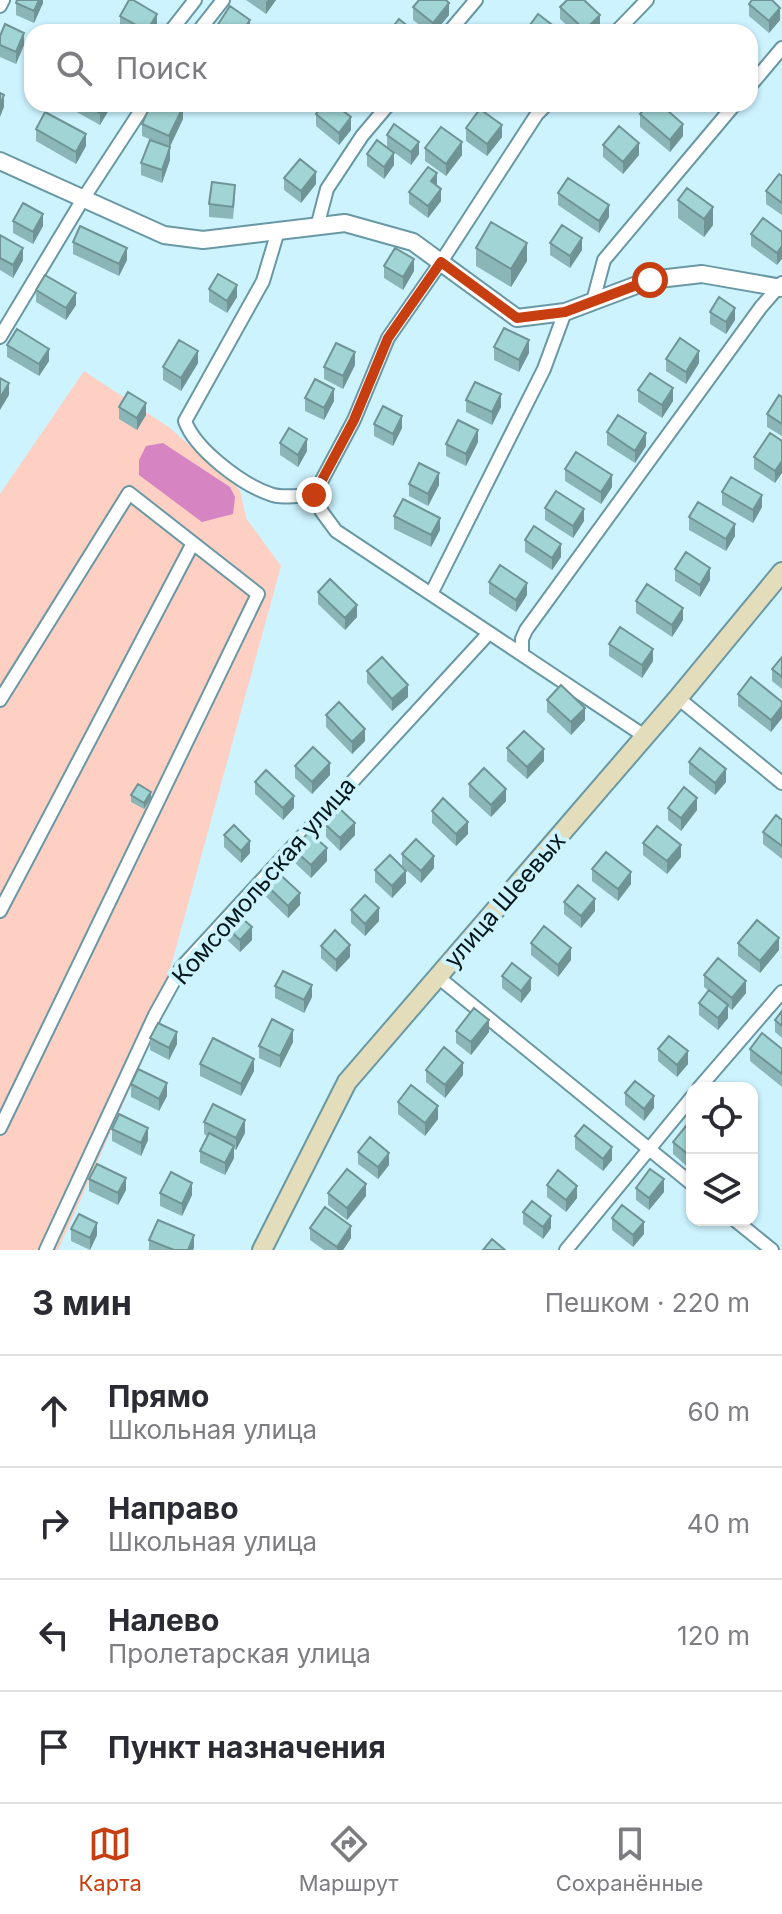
<!DOCTYPE html>
<html lang="ru">
<head>
<meta charset="utf-8">
<style>
  body { margin:0; font-family:Inter,sans-serif; background:#f2f2f3; color:#2b2b33 }
  .controls { position:absolute; right:24px; bottom:24px; display:grid; overflow:hidden; border-radius:16px; box-shadow:0 2px 6px #0004 }
  .controls button { width:72px; height:72px; display:grid; place-items:center; padding:0; border:0; border-bottom:2px solid #e1e1e2; background:#fff; color:#2b2b33; font:40px sans-serif }
  .stop { position:absolute; width:24px; height:24px; margin:-18px; border:6px solid #c73f11; border-radius:50%; background:#fff }
  .stop.end { background:#c73f11; border-color:#fff; box-shadow:0 2px 8px #0008 }
  .list { margin:0; padding:0; list-style:none }
  h2 { display:flex; justify-content:space-between; align-items:center; height:104px; margin:0; padding:0 32px; font-size:34px }
  h2 small { font-size:26px; font-weight:400; color:#7c7c81 }
  .list li { display:grid; grid-template-columns:52px 1fr auto; gap:24px; align-items:center; box-sizing:border-box; height:112px; padding:0 32px; border-top:2px solid #e1e1e2 }
  .list b { display:block; font-size:30px; white-space:nowrap }
  .list p { margin:0; font-size:26px; white-space:nowrap; color:#7c7c81 }
  .list em { font-size:26px; font-style:normal; color:#7c7c81 }
  .icon { flex:none; width:44px; height:44px; fill:none; stroke:currentColor; stroke-width:2; stroke-linecap:round; stroke-linejoin:round }
  .map { position:relative; flex:none; width:782px; height:1250px; overflow:hidden }
  .search { position:absolute; background:#fff; box-shadow:0 2px 6px #0004; left:24px; right:24px; top:24px; height:88px; display:flex; align-items:center; gap:20px; box-sizing:border-box; padding:0 28px; border-radius:24px; color:#7c7c81; font-size:30px }
  .sheet { height:552px; background:#fff }
  nav { display:flex; justify-content:space-around; align-items:center; box-sizing:border-box; height:112px; border-top:2px solid #e1e1e2; background:#fff; font-size:22px; color:#7c7c81 }
  nav a { display:grid; justify-items:center; gap:4px }
  nav .on { color:#c73f11 }
  .map>svg:first-child { display:block }
  .green { fill:#fdd0c3 }
  .water { fill:#d684c2 }
  .lines { fill:none; stroke-linecap:round; stroke-linejoin:round }
  .minor-casing { stroke:#6998a4; stroke-width:16 }
  .tertiary-casing { stroke:#6998a4; stroke-width:20 }
  .secondary-casing { stroke:#6998a4; stroke-width:22 }
  .minor { stroke:#fff; stroke-width:12 }
  .tertiary { stroke:#fff; stroke-width:16 }
  .secondary { stroke:#e3ddbb; stroke-width:18 }
  .wall { fill:#8ab6b7 }
  .shaded-wall { fill:#709495 }
  .building { fill:#a0d4d5; stroke:#709495; stroke-width:2 }
  .route { stroke:#c73f11; stroke-width:10 }
  .labels { text-anchor:middle; stroke-width:8; stroke-linejoin:round; paint-order:stroke }
  .street-label { font-size:24px; fill:#04171b; stroke:#ccf3fe }
</style>
</head>
<body>
<div class="map">
<svg width="782" height="1250" viewBox="0 0 782 1250">
  <rect width="100%" height="100%" fill="#ccf3fe"/>
  <path class="green" d="M84 371 170 428 240 490 246 518 281 566 149 1046 58 1250H0V494Z"/>
  <path class="water" d="M163 443 230 487 235 497 233 514 202 522 139 475V460L146 446Z"/>
  <g class="lines">
    <g class="minor-casing">
      <path id="minor" d="M0 6 3 0
        M170 32 195 0
        M198 32 223 0
        M449 32 476 0
        M616 32 647 0
        M750 86 782 48
        M317 227 327 189 362 136 389 104
        M278 231 263 281 185 421C195 449 241 484 270 494 282 499 301 495 314 495
        M593 301 604 260 735 104
        M0 337 83 199 145 104
        M314 495 354 420 388 338 441 262 537 114 547 104
        M314 495 322 512 336 531 646 737
        M431 594 544 369 565 312
        M522 654V639L526 630 761 307 782 283
        M678 698 782 783
        M0 700 129 493 258 594 0 1128
        M0 911 193 543
        M438 977 692 1184
        M699 1088 782 992
        M735 1220 772 1250
        M46 1250 155 1015 181 968 489 633
        M566 1250 692 1097"/>
    </g>
    <g class="tertiary-casing">
      <path id="tertiary" d="M0 161 164 235 203 240 345 223 413 242 517 318 565 312 650 280 702 274 782 288"/>
    </g>
    <g class="secondary-casing">
      <path id="secondary" d="M262 1250 347 1082 678 698 782 572"/>
    </g>
    <use href="#minor" class="minor"/>
    <use href="#tertiary" class="tertiary"/>
    <use href="#secondary" class="secondary"/>
  </g>
  <path class="wall" d="M43 0V3L34 23 16 15V3Z
    M246 0H276L266 14Z
    M749 4 780 20 769 33 749 16Z
    M413 7 449 15 435 32H429L413 20Z
    M560 7 600 27 595 32H574L560 19Z
    M120 16 157 26 153 32H128L120 28Z
    M0 36 24 45 16 64 0 57Z
    M64 104H110V108L100 125 64 105Z
    M187 104H202L199 110Z
    M352 104H368L362 112Z
    M674 104H690L683 112Z
    M316 114 351 130 339 145 316 126Z
    M640 114 683 136 670 152 640 127Z
    M183 119 170 147V160L162 183 141 175V163L154 141 142 136V124Z
    M466 128 502 137 487 156 466 141Z
    M36 129 86 146 76 164 36 141Z
    M387 135 419 154 411 165 387 147Z
    M603 145 639 155 623 174 603 157Z
    M425 148 462 155 446 176 425 161Z
    M367 154 394 165 384 179 367 166Z
    M782 176V215L766 204V191Z
    M284 178 316 184 301 203 284 190Z
    M409 192 441 201 428 218 409 204Z
    M558 193 609 217 599 233 558 205Z
    M235 197 233 219 209 217V204Z
    M678 200 713 225 704 237 678 218Z
    M13 221 43 226 33 244 13 233Z
    M782 232 777 265 751 246V234Z
    M0 235 23 260 13 278 0 270Z
    M73 242 127 260 119 276 73 254Z
    M550 243 582 250 570 268 550 255Z
    M476 248 527 261 511 287 476 266Z
    M384 266 414 271 403 290 384 278Z
    M209 289 237 297 227 313 209 302Z
    M36 290 76 305 66 320 36 302Z
    M710 312 735 320 726 334 710 324Z
    M7 345 49 361 39 376 7 357Z
    M494 347 529 353 519 372 494 360Z
    M666 359 699 363 686 384 666 371Z
    M198 363 181 391 163 380V367Z
    M355 365 343 389 324 379V367Z
    M638 390 673 401 662 418 638 402Z
    M782 397V436L767 427V414Z
    M305 398 334 401 324 420 305 411Z
    M466 400 501 407 492 425 466 412Z
    M119 407 146 415 137 430 119 419Z
    M374 424 402 428 393 446 374 436Z
    M607 432 646 446 635 463 607 445Z
    M782 441 775 483 754 469V457Z
    M478 442 466 466 446 456V444Z
    M280 443 307 451 298 467 280 455Z
    M565 469 612 487 601 504 565 481Z
    M409 484 439 485 428 506 409 496Z
    M722 492 762 507 753 523 722 505Z
    M545 508 584 521 573 538 545 520Z
    M394 516 440 530 431 547 394 529Z
    M689 517 735 536 726 551 689 530Z
    M525 540 561 557 552 570 525 552Z
    M675 569 710 580 700 597 675 581Z
    M489 582 527 595 516 612 489 594Z
    M318 592 357 617 345 630 318 604Z
    M636 601 683 620 672 637 636 613Z
    M609 644 653 661 642 678 609 656Z
    M782 657V689L772 681V669Z
    M367 671 408 697 392 711 367 683Z
    M738 694 782 702V718L771 732 738 706Z
    M547 700 585 720 571 735 547 712Z
    M326 715 365 741 352 754 326 727Z
    M507 748 544 761 527 779 507 761Z
    M689 762 726 782 715 795 689 774Z
    M295 766 330 775 312 794 295 778Z
    M255 782 294 808 283 820 255 794Z
    M469 784 506 801 491 817 469 797Z
    M131 795 151 798 144 809 131 802Z
    M668 808 697 810 681 831 668 820Z
    M432 811 468 834 456 846 432 823Z
    M782 820V859L763 844V832Z
    M326 825 355 835 340 851 326 837Z
    M224 835 250 853 241 863 224 847Z
    M643 843 681 857 667 874 643 855Z
    M293 849 327 861 311 878 293 861Z
    M402 854 434 868 421 883 402 866Z
    M592 869 631 884 618 901 592 881Z
    M375 870 406 883 392 898 375 882Z
    M261 880 300 905 288 918 261 892Z
    M564 902 595 911 581 928 564 914Z
    M351 910 379 921 365 936 351 923Z
    M223 924 252 940 240 952 223 936Z
    M531 943 571 960 558 977 531 955Z
    M738 943 779 950 760 973 738 956Z
    M321 946 350 957 336 972 321 958Z
    M704 975 746 993 732 1010 728 1007V1018L718 1030 699 1015V1003L709 991 704 987Z
    M502 976 531 990 521 1003 502 988Z
    M275 986 312 997 304 1013 275 998Z
    M782 1011V1038L775 1032V1020Z
    M456 1031 489 1032 471 1055 456 1043Z
    M150 1038 177 1044 169 1060 150 1050Z
    M293 1042 280 1068 259 1058V1046Z
    M658 1049 688 1064 677 1077 658 1061Z
    M750 1049H782V1087L750 1061Z
    M200 1064 254 1071 241 1096 200 1076Z
    M426 1070 463 1075 445 1098 426 1082Z
    M131 1084 167 1096 159 1111 131 1097Z
    M625 1093 654 1108 644 1121 625 1105Z
    M398 1102 438 1119 425 1136 398 1114Z
    M204 1122 245 1133 236 1150 234 1149V1158L225 1175 200 1163V1151L207 1136 204 1134Z
    M112 1129 148 1140 141 1156 112 1141Z
    M692 1131V1167L690 1169 673 1154V1142Z
    M575 1136 612 1160 603 1171 575 1149Z
    M358 1152 389 1165 378 1179 358 1164Z
    M89 1179 126 1190 118 1205 89 1191Z
    M547 1185 577 1198 566 1212 547 1197Z
    M636 1188 664 1192 649 1210 636 1200Z
    M160 1193 192 1195 182 1216 160 1206Z
    M328 1193 366 1196 347 1220 328 1205Z
    M523 1212 551 1228 543 1239 523 1224Z
    M612 1218 644 1234 633 1247 612 1230Z
    M310 1228 351 1238 343 1250H324L310 1240Z
    M71 1229 97 1235 90 1250 71 1241Z
    M149 1240 194 1247 193 1250H149Z"/>
  <path class="shaded-wall" d="M39 0H43V3L34 23V11Z
    M268 0H276L266 14V2Z
    M449 3V15L435 32H433V23Z
    M780 8V20L769 33V21Z
    M157 14V26L153 32H147Z
    M600 15V27L595 32H585V30Z
    M250 20V32H242Z
    M24 33V45L16 64V52Z
    M4 95V107L0 117V105Z
    M105 104H110V108L100 125V113Z
    M362 104H368L362 112Z
    M683 104H690L683 112Z
    M183 107V119L169 148V136Z
    M351 117V130L339 145V133Z
    M683 124V136L670 152V140Z
    M502 125V137L487 156V144Z
    M86 134V146L76 164V152Z
    M419 142V154L411 165V152Z
    M462 142V155L446 176V164Z
    M639 143V155L623 174V162Z
    M170 147V160L162 183V170Z
    M394 153V165L384 179V167Z
    M316 172V184L301 203V191Z
    M437 173V185L431 181Z
    M441 189V201L428 218V206Z
    M609 205V217L599 233V221Z
    M713 207V225L704 237V219Z
    M43 214V226L33 244V232Z
    M582 238V250L570 268V256Z
    M527 243V261L511 287V269Z
    M782 246V259L777 265V253Z
    M23 248V260L13 278V265Z
    M127 248V260L119 276V264Z
    M414 259V271L403 290V277Z
    M237 285V297L227 313V301Z
    M76 293V305L66 320V308Z
    M735 308V320L726 334V322Z
    M529 340V353L519 372V360Z
    M49 349V361L39 376V364Z
    M198 351V363L181 391V378Z
    M699 351V363L686 384V372Z
    M355 352V365L343 389V376Z
    M9 383V395L0 410V398Z
    M673 388V401L662 418V405Z
    M334 389V401L324 420V408Z
    M501 394V407L492 425V412Z
    M146 403V415L137 430V418Z
    M402 416V428L393 446V434Z
    M478 430V442L466 466V454Z
    M646 433V446L635 463V451Z
    M307 439V451L298 467V455Z
    M782 461V473L775 483V471Z
    M439 473V485L428 506V494Z
    M612 475V487L601 504V492Z
    M762 495V507L753 523V510Z
    M584 509V521L573 538V526Z
    M440 518V530L431 547V535Z
    M735 524V536L726 551V539Z
    M561 544V557L552 570V558Z
    M710 568V580L700 597V585Z
    M527 583V595L516 612V600Z
    M357 605V617L345 630V618Z
    M683 608V620L672 637V625Z
    M653 649V661L642 678V665Z
    M408 685V697L392 711V699Z
    M782 706V718L771 732V720Z
    M585 708V720L571 735V722Z
    M365 729V741L352 754V742Z
    M544 749V761L527 779V767Z
    M330 763V775L312 794V782Z
    M726 769V782L715 795V783Z
    M506 789V801L491 817V805Z
    M151 792V798L144 809V803Z
    M294 796V808L283 820V808Z
    M697 798V810L681 831V818Z
    M468 822V834L456 846V834Z
    M355 823V835L340 851V838Z
    M250 841V853L241 863V851Z
    M681 845V857L667 874V861Z
    M327 848V861L311 878V865Z
    M434 856V868L421 883V871Z
    M406 871V883L392 898V886Z
    M631 872V884L618 901V889Z
    M300 893V905L288 918V906Z
    M595 899V911L581 928V916Z
    M379 908V921L365 936V924Z
    M252 927V940L240 952V940Z
    M779 938V950L760 973V961Z
    M350 945V957L336 972V960Z
    M571 948V960L558 977V965Z
    M531 978V990L521 1003V991Z
    M746 981V993L732 1010V998Z
    M312 985V997L304 1013V1000Z
    M728 1005V1018L718 1030V1018Z
    M489 1020V1032L471 1055V1042Z
    M293 1030V1042L280 1068V1056Z
    M177 1032V1044L169 1060V1048Z
    M688 1051V1064L677 1077V1065Z
    M254 1059V1071L241 1096V1084Z
    M463 1063V1075L445 1098V1085Z
    M167 1083V1096L159 1111V1099Z
    M654 1096V1108L644 1121V1109Z
    M438 1106V1119L425 1136V1123Z
    M245 1120V1133L236 1150V1138Z
    M148 1128V1140L141 1156V1143Z
    M234 1146V1158L225 1175V1163Z
    M612 1147V1160L603 1171V1159Z
    M389 1153V1165L378 1179V1167Z
    M126 1178V1190L118 1205V1193Z
    M664 1179V1192L649 1210V1198Z
    M192 1183V1195L182 1216V1204Z
    M366 1184V1196L347 1220V1208Z
    M577 1186V1198L566 1212V1200Z
    M551 1216V1228L543 1239V1227Z
    M644 1222V1234L633 1247V1235Z
    M97 1223V1235L90 1250V1238Z
    M351 1226V1238L343 1250H337V1247Z
    M194 1235V1247L193 1250H188Z"/>
  <path class="building" d="M17 0H39L34 11 16 3Z
    M129 0H133L157 14 147 31 120 16Z
    M419 0H446L449 3 433 23 413 7Z
    M567 0H584L600 15 585 30 560 7Z
    M752 0H772L780 8 769 21 749 4Z
    M230 6 250 20 242 32H213Z
    M538 14 559 30 558 32H525Z
    M399 19 415 32H389Z
    M5 24 24 33 16 52 0 45V36Z
    M0 93 4 95 0 105Z
    M84 104H105L100 113Z
    M151 104H176L183 107 169 136 142 124Z
    M323 104H334L351 117 339 133 316 114Z
    M649 104H660L683 124 670 140 640 114Z
    M480 109 502 125 487 144 466 128Z
    M45 112 86 134 76 152 36 129Z
    M394 124 419 142 411 152 387 135Z
    M619 126 639 143 623 162 603 145Z
    M441 127 462 142 446 164 425 148Z
    M150 140 170 147 162 170 141 163Z
    M377 140 394 153 384 167 367 154Z
    M300 159 316 172 301 191 284 178Z
    M428 167 437 173 431 181 441 189 428 206 409 192Z
    M779 174 782 176V203L766 191Z
    M568 178 609 205 599 221 558 193Z
    M212 182 235 185 233 207 209 204Z
    M687 188 713 207 704 219 678 200Z
    M23 203 43 214 33 232 13 221Z
    M763 218 782 232V246L777 253 751 234Z
    M491 222 527 243 511 269 476 248Z
    M562 225 582 238 570 256 550 243Z
    M80 226 127 248 119 264 73 242Z
    M0 235 23 248 13 265 0 258Z
    M395 248 414 259 403 277 384 266Z
    M218 274 237 285 227 301 209 289Z
    M45 275 76 293 66 308 36 290Z
    M719 297 735 308 726 322 710 312Z
    M504 328 529 340 519 360 494 347Z
    M17 329 49 349 39 364 7 345Z
    M680 338 699 351 686 372 666 359Z
    M179 340 198 351 181 378 163 367Z
    M336 343 355 352 343 376 324 367Z
    M650 373 673 388 662 405 638 390Z
    M0 378 9 383 0 398Z
    M315 379 334 389 324 408 305 398Z
    M475 382 501 394 492 412 466 400Z
    M128 392 146 403 137 418 119 407Z
    M779 395 782 397V424L767 414Z
    M383 406 402 416 393 434 374 424Z
    M618 415 646 433 635 451 607 432Z
    M458 420 478 430 466 454 446 444Z
    M289 428 307 439 298 455 280 443Z
    M770 433 782 441V461L775 471 754 457Z
    M576 452 612 475 601 492 565 469Z
    M419 463 439 473 428 494 409 484Z
    M731 477 762 495 753 510 722 492Z
    M556 491 584 509 573 526 545 508Z
    M403 499 440 518 431 535 394 516Z
    M698 502 735 524 726 539 689 517Z
    M534 526 561 544 552 558 525 540Z
    M686 552 710 568 700 585 675 569Z
    M500 565 527 583 516 600 489 582Z
    M330 579 357 605 345 618 318 592Z
    M647 584 683 608 672 625 636 601Z
    M620 627 653 649 642 665 609 644Z
    M382 657 408 685 392 699 367 671Z
    M782 657V677L772 669Z
    M751 677 782 702V706L771 720 738 694Z
    M561 685 585 708 571 722 547 700Z
    M339 702 365 729 352 742 326 715Z
    M524 731 544 749 527 767 507 748Z
    M313 747 330 763 312 782 295 766Z
    M700 748 726 769 715 783 689 762Z
    M484 768 506 789 491 805 469 784Z
    M266 770 294 796 283 808 255 782Z
    M138 784 151 792 144 803 131 795Z
    M684 787 697 798 681 818 668 808Z
    M443 798 468 822 456 834 432 811Z
    M340 809 355 823 340 838 326 825Z
    M776 815 782 820V846L763 832Z
    M234 825 250 841 241 851 224 835Z
    M657 826 681 845 667 861 643 843Z
    M309 832 327 848 311 865 293 849Z
    M416 839 434 856 421 871 402 854Z
    M606 852 631 872 618 889 592 869Z
    M390 855 406 871 392 886 375 870Z
    M273 868 300 893 288 906 261 880Z
    M578 885 595 899 581 916 564 902Z
    M365 895 379 908 365 924 351 910Z
    M235 912 252 927 240 940 223 924Z
    M757 920 779 938 760 961 738 943Z
    M544 926 571 948 558 965 531 943Z
    M335 930 350 945 336 960 321 946Z
    M718 958 746 981 732 998 704 975Z
    M512 963 531 978 521 991 502 976Z
    M283 971 312 985 304 1000 275 986Z
    M709 990 728 1005 718 1018 699 1003Z
    M474 1008 489 1020 471 1042 456 1031Z
    M782 1011V1026L775 1020Z
    M272 1019 293 1030 280 1056 259 1046Z
    M158 1023 177 1032 169 1048 150 1038Z
    M762 1033 782 1049V1074L750 1049Z
    M669 1036 688 1051 677 1065 658 1049Z
    M213 1038 254 1059 241 1084 200 1064Z
    M444 1047 463 1063 445 1085 426 1070Z
    M138 1069 167 1083 159 1099 131 1084Z
    M635 1081 654 1096 644 1109 625 1093Z
    M411 1085 438 1106 425 1123 398 1102Z
    M213 1104 245 1120 236 1138 204 1122Z
    M119 1114 148 1128 141 1143 112 1129Z
    M584 1125 612 1147 603 1159 575 1136Z
    M686 1126 692 1131V1155L690 1156 673 1142Z
    M209 1133 234 1146 225 1163 200 1151Z
    M370 1137 389 1153 378 1167 358 1152Z
    M97 1164 126 1178 118 1193 89 1179Z
    M347 1169 366 1184 347 1208 328 1193Z
    M650 1169 664 1179 649 1198 636 1188Z
    M558 1170 577 1186 566 1200 547 1185Z
    M171 1172 192 1183 182 1204 160 1193Z
    M532 1201 551 1216 543 1227 523 1212Z
    M622 1205 644 1222 633 1235 612 1218Z
    M325 1207 351 1226 337 1247 310 1228Z
    M79 1214 97 1223 90 1238 71 1229Z
    M158 1220 194 1235 188 1250H174L149 1240Z
    M492 1239 505 1250H483Z"/>
  <g class="lines">
    <path class="route" d="M314 495 354 420 388 338 441 262 517 318 565 312 650 280"/>
  </g>
  <g class="labels">
    <g class="street-label">
      <text transform="translate(264 881) rotate(-49)" y="8">Комсомольская улица</text>
      <text transform="translate(505 900) rotate(-49)" y="8">улица Шеевых</text>
    </g>
  </g>
</svg>
<div class="controls">
<button><svg class="icon" aria-label="locate" viewBox="0 0 24 24"><circle cx="12" cy="12" r="6"/><path d="M12 2v4M12 18v4M2 12h4M18 12h4"/></svg></button>
<button><svg class="icon" aria-label="layers" viewBox="0 0 24 24"><path d="M12 4l9 5-9 5-9-5zM3 14l9 5 9-5"/></svg></button>
</div>
<div class="stop" style="left:650px;top:280px"></div>
<div class="stop end" style="left:314px;top:495px"></div>
<div class="search"><svg class="icon" aria-label="search" viewBox="0 0 24 24"><circle cx="10" cy="10" r="6"/><path d="M15 15l6 6"/></svg>Поиск</div>
</div>
<section class="sheet">
<h2>3 мин<small>Пешком · 220 m</small></h2>
<ul class="list">
<li><svg class="icon" aria-label="ahead" viewBox="0 0 24 24"><path d="M12 20V5M6 11l6-6 6 6"/></svg><div><b>Прямо</b><p>Школьная улица</p></div><em>60 m</em></li>
<li><svg class="icon" aria-label="right" viewBox="0 0 24 24"><path d="M7 20v-9h11M14 6l5 5-5 5"/></svg><div><b>Направо</b><p>Школьная улица</p></div><em>40 m</em></li>
<li><svg class="icon" aria-label="left" viewBox="0 0 24 24"><path d="M17 20v-9H6M10 6l-5 5 5 5"/></svg><div><b>Налево</b><p>Пролетарская улица</p></div><em>120 m</em></li>
<li><svg class="icon" aria-label="arrive" viewBox="0 0 24 24"><path d="M6 21V4h12l-3 4 3 4H6"/></svg><div><b>Пункт назначения</b></div></li>
</ul>
</section>
<nav>
<a class="on"><svg class="icon" aria-label="map" viewBox="0 0 24 24"><path d="M3 6l6-2 6 2 6-2v14l-6 2-6-2-6 2zM9 4v14M15 6v14"/></svg>Карта</a>
<a><svg class="icon" aria-label="directions" viewBox="0 0 24 24"><path d="M12 3l9 9-9 9-9-9zM9 14v-3h6M13 9l2 2-2 2"/></svg>Маршрут</a>
<a><svg class="icon" aria-label="saved" viewBox="0 0 24 24"><path d="M7 4h10v16l-5-4-5 4z"/></svg>Сохранённые</a>
</nav>
</body>
</html>
